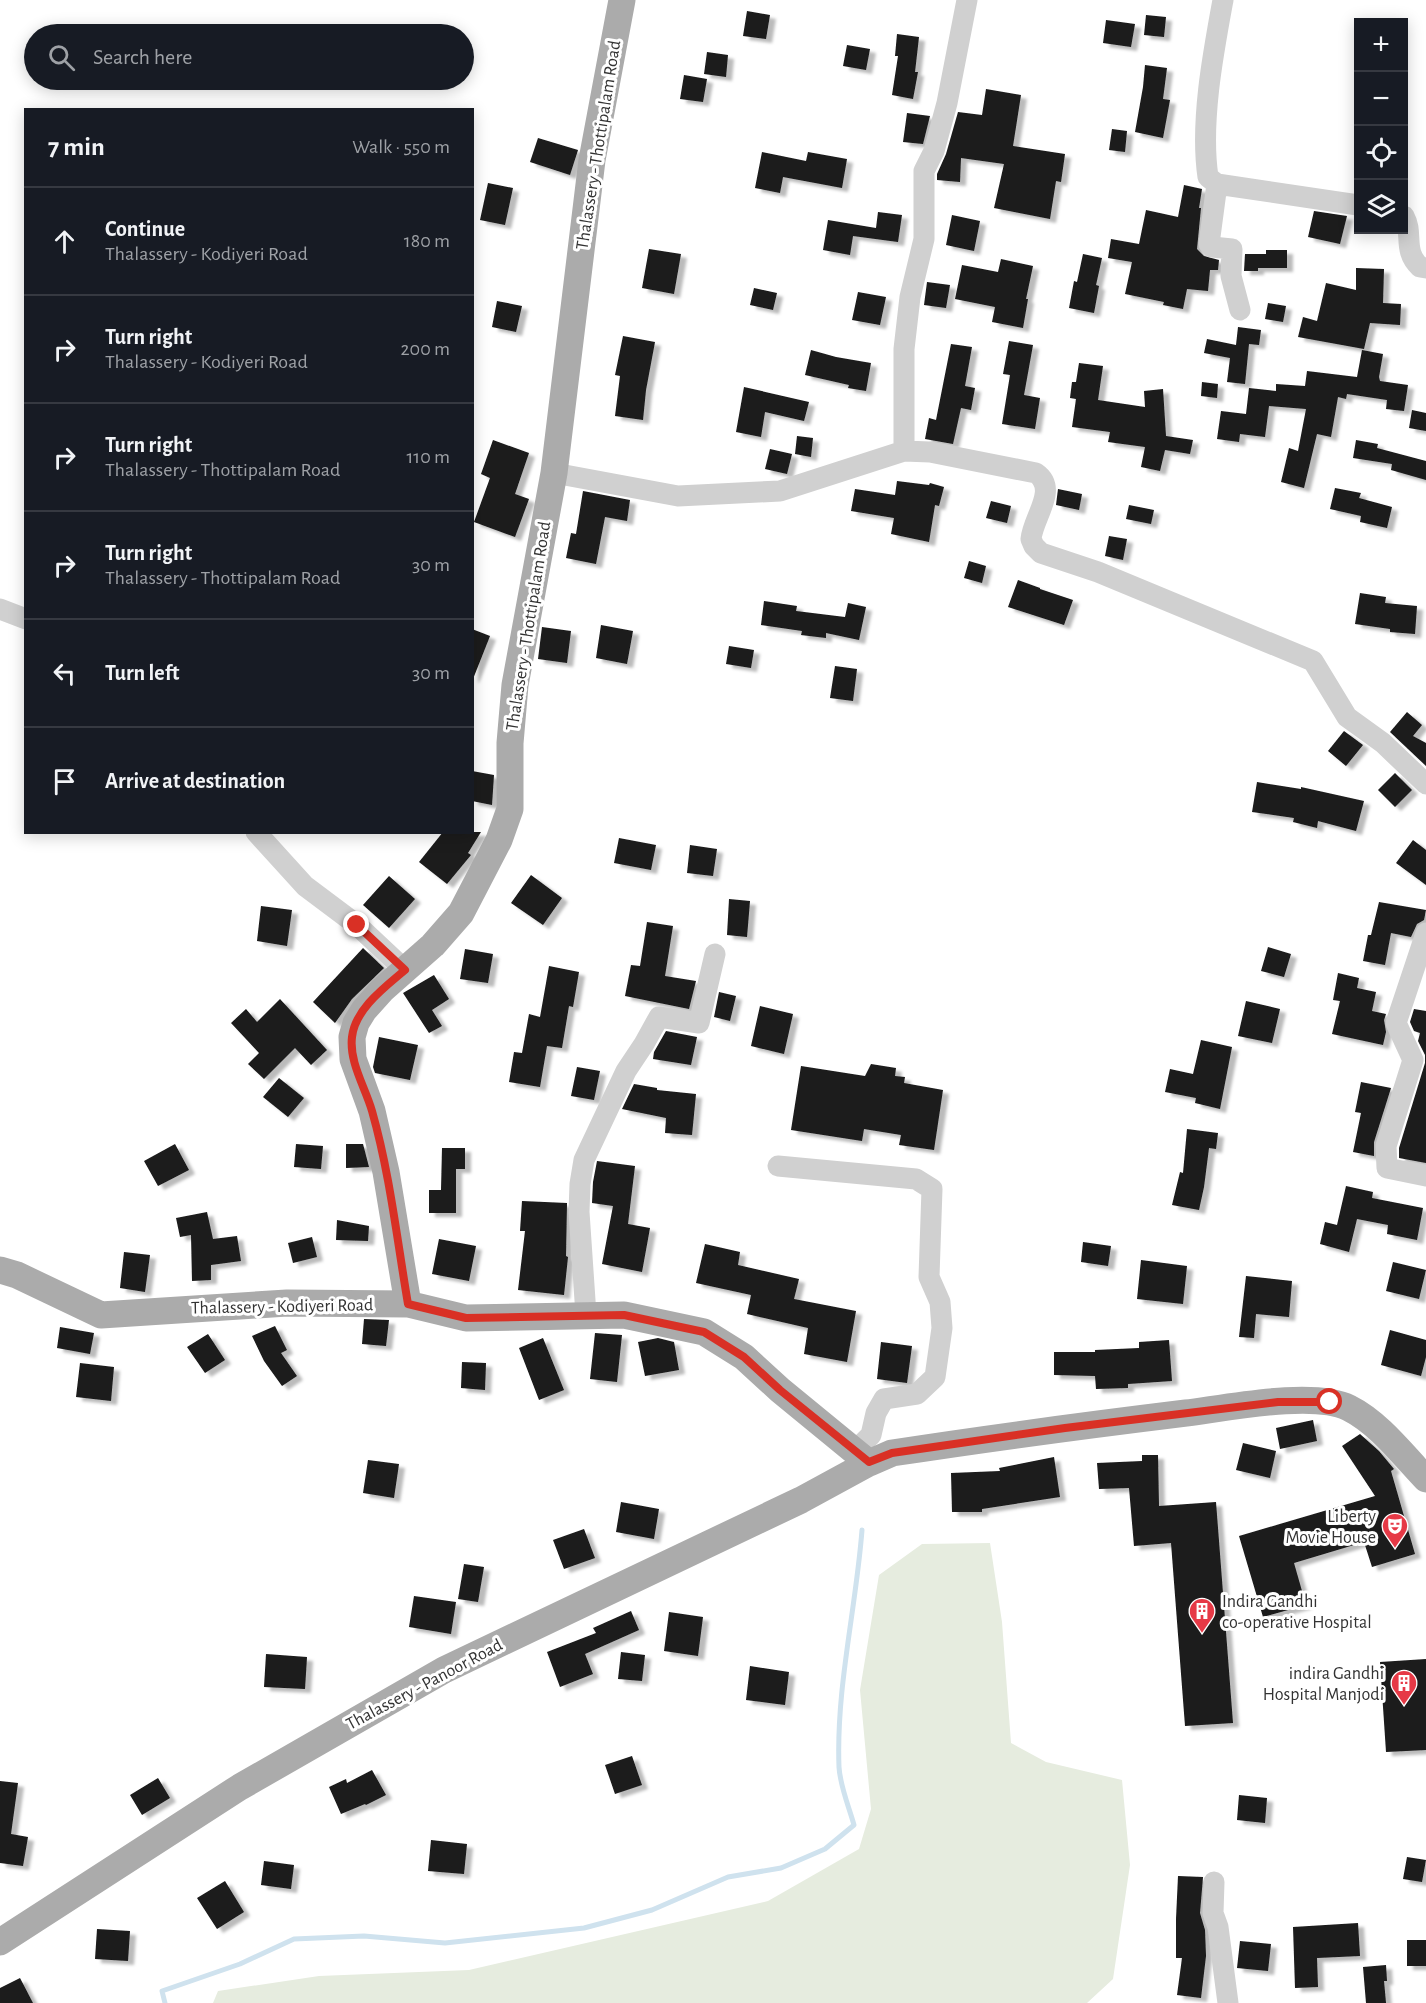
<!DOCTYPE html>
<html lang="en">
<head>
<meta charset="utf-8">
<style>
  body { margin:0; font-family:"Alegreya Sans",sans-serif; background:#20242c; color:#f1f3f6 }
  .controls { position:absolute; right:18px; top:18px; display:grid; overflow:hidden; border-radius:0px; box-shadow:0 3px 15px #0003 }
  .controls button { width:54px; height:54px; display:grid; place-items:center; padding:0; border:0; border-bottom:2px solid #363941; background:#171b24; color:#f1f3f6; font:30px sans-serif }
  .stop { position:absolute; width:18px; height:18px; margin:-14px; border:4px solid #d93025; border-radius:50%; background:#fff }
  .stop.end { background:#d93025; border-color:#fff; box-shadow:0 2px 6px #0008 }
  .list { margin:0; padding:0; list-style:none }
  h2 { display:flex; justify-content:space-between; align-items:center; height:78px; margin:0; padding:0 24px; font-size:26px }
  h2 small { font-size:20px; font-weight:400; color:#9ea1a6 }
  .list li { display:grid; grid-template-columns:39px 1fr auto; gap:18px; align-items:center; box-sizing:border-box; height:108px; padding:0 24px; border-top:2px solid #363941 }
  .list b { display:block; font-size:22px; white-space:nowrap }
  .list p { margin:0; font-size:20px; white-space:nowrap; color:#9ea1a6 }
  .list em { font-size:20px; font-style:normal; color:#9ea1a6 }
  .icon { flex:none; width:33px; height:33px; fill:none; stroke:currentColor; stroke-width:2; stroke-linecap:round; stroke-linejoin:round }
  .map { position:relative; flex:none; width:1426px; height:2003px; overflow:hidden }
  .search { position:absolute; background:#171b24; box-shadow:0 3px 15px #0003; left:24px; top:24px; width:450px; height:66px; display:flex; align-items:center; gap:15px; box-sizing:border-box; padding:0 21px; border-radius:33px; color:#9ea1a6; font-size:22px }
  .panel { position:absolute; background:#171b24; box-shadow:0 3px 15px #0003; left:24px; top:108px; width:450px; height:726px; border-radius:0px }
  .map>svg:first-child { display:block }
  .green { fill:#e6ecdf }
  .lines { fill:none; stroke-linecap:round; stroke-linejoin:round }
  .stream { stroke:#cfe2ee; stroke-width:5 }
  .building { fill:#1a1a1a; filter:url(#shadow) }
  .minor { stroke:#d0d0d0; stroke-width:21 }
  .major { stroke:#ababab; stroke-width:27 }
  .route { stroke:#d93025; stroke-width:8 }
  .labels { text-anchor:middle; stroke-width:6; stroke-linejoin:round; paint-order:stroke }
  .street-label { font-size:18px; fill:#333; stroke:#fff }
  .poi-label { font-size:18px; fill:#333; stroke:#fff; text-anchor:end }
</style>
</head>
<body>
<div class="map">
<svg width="1426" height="2003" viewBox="0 0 1426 2003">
  <defs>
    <filter id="shadow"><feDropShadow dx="6" dy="4" stdDeviation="1.5" flood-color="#0004"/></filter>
  </defs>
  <rect width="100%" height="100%" fill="#fff"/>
  <path class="green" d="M990 1543 1002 1622 1011 1743 1046 1762 1122 1780 1130 1865 1113 1979 1087 2003H213L218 1991 319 1976 469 1970 768 1901 859 1849 871 1809 860 1690 879 1575 922 1544Z"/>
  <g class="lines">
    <path class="stream" d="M165 2003 162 1991 240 1964 294 1939 364 1936 445 1943 584 1928 652 1910 728 1877 781 1868 825 1849 854 1825C849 1807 840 1786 839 1767 836 1687 856 1609 862 1530"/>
  </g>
  <path class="building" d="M747 11 770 15 766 39 743 36Z
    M1146 15 1166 17 1164 37 1144 35Z
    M1106 20 1135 24 1131 47 1103 43Z
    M897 34 919 37 915 72H918L913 99 892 95 898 56H895Z
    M847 45 870 49 866 70 843 66Z
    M707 52 728 55 726 77 704 74Z
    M1145 65 1167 68 1163 99 1170 100 1163 138 1135 132 1143 87Z
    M684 75 707 79 703 102 680 99Z
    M986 89 1021 95 1013 146 1065 154 1061 182 1056 181 1050 219 994 208 1004 164 961 158 960 182 937 180V174L946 154 958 112 982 115Z
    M907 113 930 116 923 144 903 142Z
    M1112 129 1127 131 1125 152 1109 150Z
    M538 138 578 150 570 175 530 162Z
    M762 152 806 161 808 152 847 159 842 188 783 177 780 193 755 188Z
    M488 183 513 188 505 225 480 220Z
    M1184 185 1202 189 1199 208H1201L1197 249 1204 256 1219 260 1218 270H1210L1208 291 1187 289 1183 309 1163 305 1164 302 1125 294 1132 262 1108 258 1111 239 1139 244 1146 210 1178 217Z
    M1314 211 1347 216 1340 244 1308 237Z
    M878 212 902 215 898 242 853 236 850 255 823 250 828 220 876 228Z
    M952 215 980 221 974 251 946 245Z
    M649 249 681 254 674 294 642 288Z
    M1266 250H1287V268H1258V271H1244L1245 254H1266Z
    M1083 254 1102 258 1096 285 1099 286 1094 313 1069 308 1074 281 1077 282Z
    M1001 259 1033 266 1026 299H1028L1023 328 992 322 995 307 955 299 962 265 998 272Z
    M1356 268 1384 269 1383 303 1401 304 1400 325 1370 323 1364 349 1298 337 1303 317 1317 321 1326 283 1356 290Z
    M927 282 950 285 946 308 924 305Z
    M754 288 777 293 773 310 750 305Z
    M858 292 886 297 880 325 852 320Z
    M497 301 522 306 516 332 492 327Z
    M1268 303 1286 306 1283 322 1265 319Z
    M1238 327 1261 330 1259 345 1249 344 1245 384 1227 382 1230 358 1204 353 1207 339 1236 345Z
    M623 336 655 342 646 390 643 420 615 416 620 376 615 375Z
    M1009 341 1033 345 1024 395 1040 398 1035 429 1002 424 1010 375 1003 374Z
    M951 344 972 347 965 386 975 388 971 410 961 408 953 444 925 439 929 418 936 420Z
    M811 350 836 357 871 363 866 391 848 388 849 385 805 375Z
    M1362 350 1383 354 1379 377 1380 381 1408 385 1404 411 1386 409 1387 400 1347 394 1346 399 1338 397 1331 437 1317 434 1304 488 1281 482 1289 448 1298 451 1306 409 1269 406 1265 437 1240 434 1239 442 1217 439 1221 411 1246 414 1249 388 1276 391V384L1305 386 1307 371 1357 377Z
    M1079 363 1103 366 1098 400 1145 407 1144 391 1163 389 1166 436 1193 440 1190 454 1165 450 1160 471 1141 467 1145 447 1108 442 1110 432 1072 427 1076 399 1070 398 1072 382H1076Z
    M1202 382 1218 384 1217 398 1201 396Z
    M744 387 809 402 804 421 765 412 761 437 736 432Z
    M1412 410 1426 413V431L1409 428Z
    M797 436 813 438 811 457 795 454Z
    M493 440 529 453 515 494 529 499 515 537 474 522 490 478 481 474Z
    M1356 440 1378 444 1377 448 1426 461V480L1391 470 1392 464 1353 458Z
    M770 449 792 454 787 474 765 469Z
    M897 481 929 485 930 483 944 487 939 506 935 505 929 542 891 534 894 518 851 511 855 489 895 495Z
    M1335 488 1361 493 1359 498 1392 507 1387 528 1360 522 1361 516 1330 509Z
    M1058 489 1082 494 1079 510 1056 505Z
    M583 491 630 500 627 521 605 517 596 564 566 558 571 533 576 534Z
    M991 501 1011 506 1007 523 986 518Z
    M1129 505 1154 510 1151 524 1126 519Z
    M1109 536 1127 539 1123 560 1105 556Z
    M969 561 986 566 982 583 964 578Z
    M1018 580 1040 588V589L1073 600 1064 625 1008 607Z
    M1360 593 1386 597 1385 603 1417 606 1415 634 1390 632V629L1355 624Z
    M764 601 797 606 796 611 845 617 848 603 866 607 859 640 826 633V638L801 635 802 631 761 625Z
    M601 625 633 631 627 664 596 658Z
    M542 627 571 631 567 663 538 659Z
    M472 629 490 636 473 679 472 678Z
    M729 646 754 650 751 668 726 664Z
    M835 666 857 669 853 701 830 698Z
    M1407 712 1422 725 1413 736 1426 743V766L1390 732Z
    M1344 731 1363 745 1346 766 1328 751Z
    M472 771 494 775 492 805 472 801Z
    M1395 773 1412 790 1395 807 1378 790Z
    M1257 782 1301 789V787L1364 801 1356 831 1318 821 1317 828 1293 822 1294 818 1252 812Z
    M443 832H481L468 853 471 855 447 884 419 862Z
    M619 838 656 845 651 870 614 863Z
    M1413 840 1426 850V885L1396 863Z
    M690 845 717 849 713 876 687 873Z
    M531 875 562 898 543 925 511 903Z
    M389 876 415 899 389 928 363 905Z
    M729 899 750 901 747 937 727 935Z
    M1379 902 1426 910 1424 920 1417 924 1411 937 1391 933 1385 965 1363 961 1368 935H1371Z
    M261 906 292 910 287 946 257 941Z
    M647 922 673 926 665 976 696 981 689 1009 625 996 631 965 640 966Z
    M1268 947 1291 954 1284 977 1261 971Z
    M363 948 384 968 352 999 335 1023 313 1002Z
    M465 949 493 954 488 983 460 979Z
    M549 966 579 972 573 1007 569 1006 562 1048 547 1046 540 1087 509 1082 514 1052 522 1053 529 1014 540 1017Z
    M1338 973 1359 978 1357 988 1376 992 1372 1011 1386 1014 1384 1020 1386 1032 1383 1045 1332 1034 1340 1001 1333 1000Z
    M434 975 449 999 432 1010 442 1026 429 1033 403 993Z
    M719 992 736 996 730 1021 714 1017Z
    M280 999 327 1050 311 1065 295 1048 264 1079 248 1064 259 1053 231 1023 246 1009 257 1022Z
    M1246 1001 1280 1009 1272 1043 1238 1036Z
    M760 1006 793 1014 784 1054 751 1046Z
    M1414 1009 1426 1011V1163L1399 1158V1148L1425 1063V1055L1418 1041 1420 1033 1414 1031 1410 1022Z
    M666 1031 697 1037 691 1065 653 1059 654 1052Z
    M379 1037 418 1045 410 1080 375 1073 373 1067Z
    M1201 1040 1232 1047 1220 1109 1195 1103 1196 1098 1165 1092 1170 1069 1193 1074Z
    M871 1064 896 1068 895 1076 905 1077 904 1083 943 1090 934 1150 899 1145 901 1135 864 1129 862 1141 791 1130 801 1066 865 1076Z
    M577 1067 600 1071 594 1100 571 1096Z
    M279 1078 304 1098 288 1117 263 1097Z
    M1361 1082 1391 1088 1374 1142V1156L1353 1152 1361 1113 1355 1112Z
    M634 1084 657 1088V1090L696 1094 692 1135 665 1133 666 1118 622 1109Z
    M1187 1129 1218 1133 1216 1149 1209 1148 1204 1187 1199 1210 1172 1205 1180 1172 1183 1173Z
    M175 1144 189 1170 158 1186 144 1161Z
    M296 1144 323 1146 321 1169 294 1167Z
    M346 1144H363L369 1167 346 1168Z
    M442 1148H465V1169H456V1213H429V1190H441Z
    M597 1161 635 1166 628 1224 650 1228 642 1272 602 1264 613 1206 592 1203 593 1182Z
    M1346 1186 1373 1192 1372 1198 1423 1208 1417 1240 1387 1234 1388 1225 1357 1219 1349 1252 1320 1244 1325 1222 1337 1225Z
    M522 1201 567 1203 566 1256 568 1257 564 1295 518 1290 525 1231H520Z
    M207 1212 213 1239 237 1236 241 1261 211 1265V1280L192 1281 191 1235 180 1237 176 1218Z
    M337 1220 369 1226 368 1241 336 1240Z
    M312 1237 317 1257 293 1263 288 1243Z
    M439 1239 476 1246 469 1281 432 1274Z
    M1083 1242 1111 1246 1108 1266 1081 1262Z
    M705 1244 740 1252 738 1265 799 1279 794 1299 856 1311 847 1362 804 1354 808 1328 747 1314 751 1295 696 1283Z
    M124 1252 150 1255 145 1292 120 1288Z
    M1141 1260 1187 1266 1183 1304 1137 1299Z
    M1393 1262 1426 1270 1419 1299 1386 1291Z
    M1246 1276 1292 1281 1289 1317 1256 1314 1254 1338 1239 1337Z
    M364 1319 389 1320 386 1346 362 1344Z
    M275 1326 287 1350 281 1353 297 1376 282 1386 264 1361 252 1336Z
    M60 1327 94 1333 90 1354 57 1348Z
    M1390 1330 1426 1340V1357L1421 1376 1381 1365Z
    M595 1333 622 1335 617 1382 590 1379Z
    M208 1334 225 1360 205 1373 187 1347Z
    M543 1338 564 1390 539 1400 519 1348Z
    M658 1338 674 1342 679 1370 645 1376 638 1342Z
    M1169 1340 1172 1381 1128 1384V1388L1096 1389 1095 1376 1054 1375V1352H1095V1350L1139 1348V1342Z
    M881 1342 912 1346 907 1383 877 1379Z
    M462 1362 486 1363 485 1390 461 1388Z
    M80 1363 114 1367 111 1401 76 1397Z
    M1313 1420 1317 1441 1280 1449 1276 1428Z
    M1360 1434 1379 1451 1394 1469 1391 1471 1415 1554 1372 1567 1364 1542 1294 1563 1306 1605 1263 1617 1239 1536 1375 1496 1342 1446Z
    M1243 1443 1276 1451 1270 1478 1236 1470Z
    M1142 1455H1158L1159 1506 1216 1502 1233 1723 1185 1726 1171 1543 1134 1546 1129 1488 1099 1489 1097 1463 1142 1461Z
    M1054 1457 1060 1497 982 1509V1512H952L951 1473 1000 1471 999 1468Z
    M368 1460 399 1464 394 1498 363 1493Z
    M621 1502 659 1509 654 1539 616 1532Z
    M584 1529 595 1558 564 1569 553 1540Z
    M464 1564 484 1567 478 1602 458 1599Z
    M414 1596 456 1602 451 1634 409 1627Z
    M631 1611 639 1630 585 1654 593 1674 560 1687 547 1652 596 1633 593 1628Z
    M669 1612 703 1617 698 1656 664 1651Z
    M621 1652 645 1655 642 1681 618 1679Z
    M266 1654 307 1657 305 1689 264 1687Z
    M1426 1659V1750L1386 1752 1380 1662Z
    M750 1666 789 1672 785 1705 746 1700Z
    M632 1756 642 1785 615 1794 605 1765Z
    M372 1770 386 1795 366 1805 365 1804 341 1814 329 1787 346 1779 347 1783Z
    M158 1778 170 1798 142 1815 130 1795Z
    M0 1781 18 1783 11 1834 28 1837 23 1866 0 1863Z
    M1239 1795 1267 1798 1265 1823 1237 1820Z
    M431 1840 467 1844 464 1874 428 1871Z
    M1407 1857 1426 1860 1422 1882 1403 1879Z
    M264 1861 294 1865 291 1889 261 1885Z
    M1178 1876 1203 1877 1200 1913 1205 1930 1206 1956 1201 1998 1177 1995 1182 1958H1176V1919Z
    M225 1881 244 1912 217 1929 197 1898Z
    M1358 1923 1360 1956 1317 1958 1318 1987 1295 1988 1293 1927Z
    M97 1929 130 1931 128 1961 95 1959Z
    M1407 1940H1426V1966H1407Z
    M1240 1941 1271 1944 1268 1971 1237 1968Z
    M1386 1965 1387 1981H1384L1386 2003H1366L1363 1967Z
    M20 1978 33 2003H0V1988Z"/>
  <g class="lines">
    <path class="minor" d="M1223 0C1213 54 1200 123 1208 177L1217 184 1209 244 1212 247 1232 249 1231 276 1240 310
      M1217 184 1358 205
      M1404 216C1414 234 1402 250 1420 267L1426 268
      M904 451V349L910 297 924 239V171L934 151 947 103 967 0
      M554 473 678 496 780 491 904 451 930 452 1036 473C1059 489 1033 517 1031 539L1034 546 1041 553 1098 572 1313 661 1347 717 1383 743 1426 784
      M0 609 26 619
      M256 832 305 886 357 925 405 970
      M1426 933 1396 1023 1413 1060 1386 1146 1387 1168 1426 1176
      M778 1166 916 1179 932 1189 929 1277 940 1302 942 1328 935 1377 917 1394 884 1399 876 1413 871 1435 855 1451
      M586 1315 579 1212 580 1184 584 1160 626 1071 644 1044 659 1017 699 1023 715 954
      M1214 1882 1213 1913 1218 1927 1228 2003"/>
    <path class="major" d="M0 1270 17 1275 101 1315 287 1303 408 1304 466 1318 624 1315 704 1332 744 1357 780 1390 869 1463
      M408 1304 386 1172 372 1111 353 1059 352 1037 356 1023 364 1010 382 990 433 945 461 913 499 840 510 809V743L515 685 554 473 592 160 622 0
      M0 1942 240 1787 444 1670 801 1500 869 1463 892 1453C990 1438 1088 1425 1186 1413 1226 1408 1314 1390 1349 1408 1379 1423 1403 1455 1426 1479"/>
  </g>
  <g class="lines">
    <path class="route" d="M357 925 405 970C385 987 355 1009 352 1037 349 1062 365 1087 372 1111 390 1174 397 1240 408 1304L466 1318 624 1315 704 1332 744 1357 780 1390 869 1462 892 1453 1065 1428 1278 1402H1330"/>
  </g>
  <defs>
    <g id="theatre-pin" transform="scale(1.35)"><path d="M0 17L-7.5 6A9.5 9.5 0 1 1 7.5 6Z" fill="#e63946" stroke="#fff"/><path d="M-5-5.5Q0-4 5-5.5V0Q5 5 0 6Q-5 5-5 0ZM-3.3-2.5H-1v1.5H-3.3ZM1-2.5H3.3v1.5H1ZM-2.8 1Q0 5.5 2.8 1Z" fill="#fff"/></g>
    <g id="building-pin" transform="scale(1.35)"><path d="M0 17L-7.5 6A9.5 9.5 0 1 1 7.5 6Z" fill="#e63946" stroke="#fff"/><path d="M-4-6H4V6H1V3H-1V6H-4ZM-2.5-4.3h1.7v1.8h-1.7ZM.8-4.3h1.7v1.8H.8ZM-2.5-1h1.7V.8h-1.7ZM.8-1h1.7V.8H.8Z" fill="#fff"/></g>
  </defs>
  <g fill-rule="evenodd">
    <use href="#theatre-pin" x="1395" y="1526"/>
    <use href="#building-pin" x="1202" y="1611"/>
    <use href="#building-pin" x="1404" y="1683"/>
  </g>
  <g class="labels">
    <g class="street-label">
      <text transform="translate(598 145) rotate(-81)" y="6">Thalassery - Thottipalam Road</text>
      <text transform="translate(528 626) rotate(-81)" y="6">Thalassery - Thottipalam Road</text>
      <text transform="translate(282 1306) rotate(-1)" y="6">Thalassery - Kodiyeri Road</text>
      <text transform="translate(424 1684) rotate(-28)" y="6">Thalassery - Panoor Road</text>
    </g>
    <g class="poi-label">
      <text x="1376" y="1522">Liberty<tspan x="1376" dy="21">Movie House</tspan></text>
      <text x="1222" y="1607" text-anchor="start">Indira Gandhi<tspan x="1222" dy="21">co-operative Hospital</tspan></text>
      <text x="1384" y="1679">indira Gandhi<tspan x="1384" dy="21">Hospital Manjodi</tspan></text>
    </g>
  </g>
</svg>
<div class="controls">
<button>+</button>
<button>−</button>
<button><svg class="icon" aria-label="locate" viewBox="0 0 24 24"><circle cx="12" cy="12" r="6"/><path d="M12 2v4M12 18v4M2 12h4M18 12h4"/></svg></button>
<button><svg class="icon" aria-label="layers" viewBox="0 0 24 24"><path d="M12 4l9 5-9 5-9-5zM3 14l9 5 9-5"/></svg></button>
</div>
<div class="stop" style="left:1330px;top:1402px"></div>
<div class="stop end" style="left:357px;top:925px"></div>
<div class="search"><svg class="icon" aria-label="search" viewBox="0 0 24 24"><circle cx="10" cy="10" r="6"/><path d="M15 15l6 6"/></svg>Search here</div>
<section class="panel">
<h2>7 min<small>Walk · 550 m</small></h2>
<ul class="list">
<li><svg class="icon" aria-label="ahead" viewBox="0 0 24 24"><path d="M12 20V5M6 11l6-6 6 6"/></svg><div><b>Continue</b><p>Thalassery - Kodiyeri Road</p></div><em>180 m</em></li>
<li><svg class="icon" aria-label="right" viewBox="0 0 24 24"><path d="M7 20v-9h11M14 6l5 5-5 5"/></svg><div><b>Turn right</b><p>Thalassery - Kodiyeri Road</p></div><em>200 m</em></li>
<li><svg class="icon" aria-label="right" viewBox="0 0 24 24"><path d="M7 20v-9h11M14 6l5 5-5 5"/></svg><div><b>Turn right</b><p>Thalassery - Thottipalam Road</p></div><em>110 m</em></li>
<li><svg class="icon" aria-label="right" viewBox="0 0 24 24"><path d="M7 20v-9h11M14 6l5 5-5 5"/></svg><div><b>Turn right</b><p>Thalassery - Thottipalam Road</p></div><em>30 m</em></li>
<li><svg class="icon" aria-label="left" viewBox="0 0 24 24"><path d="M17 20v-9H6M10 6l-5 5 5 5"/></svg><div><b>Turn left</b></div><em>30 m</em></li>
<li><svg class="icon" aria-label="arrive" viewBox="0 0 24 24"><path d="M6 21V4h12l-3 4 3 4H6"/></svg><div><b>Arrive at destination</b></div></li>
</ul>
</section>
</div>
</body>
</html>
